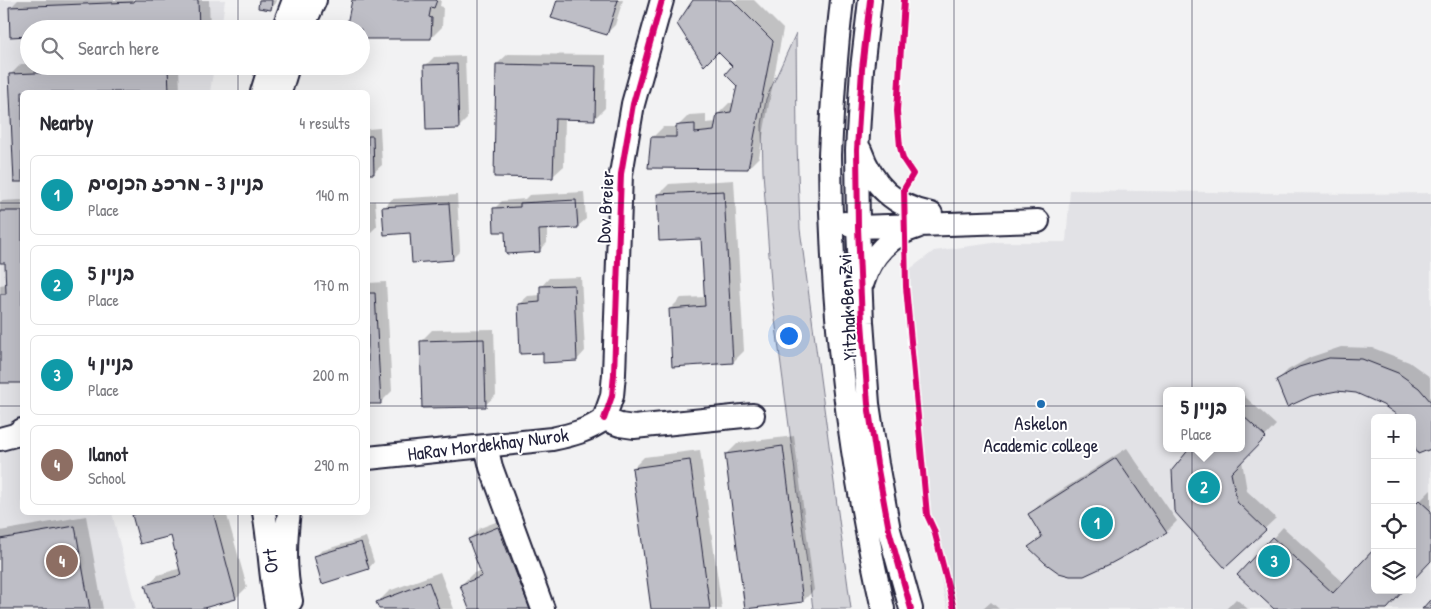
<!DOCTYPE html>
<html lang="en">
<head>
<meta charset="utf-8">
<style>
  body { margin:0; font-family:"Patrick Hand","Playpen Sans Hebrew",sans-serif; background:#f2f2f3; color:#2b2b33 }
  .controls { position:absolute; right:15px; bottom:15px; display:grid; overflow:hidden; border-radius:8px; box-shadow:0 5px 20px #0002 }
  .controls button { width:45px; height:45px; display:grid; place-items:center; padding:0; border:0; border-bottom:1px solid #e1e1e2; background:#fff; color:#2b2b33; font:25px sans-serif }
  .you { position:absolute; left:788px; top:335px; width:18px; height:18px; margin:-12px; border:4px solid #fff; border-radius:50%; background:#1a73e8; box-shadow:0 0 0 8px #1a73e833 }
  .badge { display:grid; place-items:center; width:32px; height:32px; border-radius:50%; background:#0b8043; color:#fff; font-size:16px; font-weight:700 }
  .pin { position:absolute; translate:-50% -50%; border:2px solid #fff; box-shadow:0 1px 5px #0006 }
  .popup { position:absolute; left:1163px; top:387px; width:82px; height:65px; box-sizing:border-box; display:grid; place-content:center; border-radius:8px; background:#fff; filter:drop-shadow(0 1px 4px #0005); font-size:16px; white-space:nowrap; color:#7c7c81 }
  .popup b { font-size:19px; color:#2b2b33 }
  .popup::after { content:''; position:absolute; left:50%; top:100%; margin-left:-10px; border:10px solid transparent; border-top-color:#fff }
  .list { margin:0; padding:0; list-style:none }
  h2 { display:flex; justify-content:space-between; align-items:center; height:65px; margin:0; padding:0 20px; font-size:21px }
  h2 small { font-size:16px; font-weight:400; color:#7c7c81 }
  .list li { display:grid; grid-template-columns:32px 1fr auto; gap:15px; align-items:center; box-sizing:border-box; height:80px; margin:0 10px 10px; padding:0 10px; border:1px solid #e1e1e2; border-radius:8px }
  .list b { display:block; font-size:19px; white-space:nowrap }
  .list p { margin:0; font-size:16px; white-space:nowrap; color:#7c7c81 }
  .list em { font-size:16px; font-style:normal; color:#7c7c81 }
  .icon { flex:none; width:28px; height:28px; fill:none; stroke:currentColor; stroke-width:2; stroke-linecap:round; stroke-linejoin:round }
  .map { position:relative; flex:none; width:1431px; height:609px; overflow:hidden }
  .search { position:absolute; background:#fff; box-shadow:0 5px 20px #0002; left:20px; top:20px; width:350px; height:55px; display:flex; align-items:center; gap:12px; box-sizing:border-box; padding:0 18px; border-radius:28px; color:#7c7c81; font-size:19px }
  .panel { position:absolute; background:#fff; box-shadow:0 5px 20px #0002; left:20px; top:90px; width:350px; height:425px; border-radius:8px }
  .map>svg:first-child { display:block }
  .built { fill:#e2e2e6; fill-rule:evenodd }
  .green { fill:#d3d3d8; stroke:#7a7a8a }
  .shadow { fill:#0003 }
  .building { fill:#bebec6; stroke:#22223b }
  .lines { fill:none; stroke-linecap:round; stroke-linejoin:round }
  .minor-casing { stroke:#22223b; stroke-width:26 }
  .minor { stroke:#fff; stroke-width:22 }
  .cycleway-casing { stroke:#fff; stroke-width:9 }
  .cycleway { stroke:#d6006c; stroke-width:6 }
  .grid { fill:none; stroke:#22223b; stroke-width:1; stroke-opacity:0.55 }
  .poi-dot { fill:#1f6fb2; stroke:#fff; stroke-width:2 }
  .labels { text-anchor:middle; stroke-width:4; stroke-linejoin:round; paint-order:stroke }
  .street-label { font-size:19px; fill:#22223b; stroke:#fff }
  .poi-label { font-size:19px; fill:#22223b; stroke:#fff }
</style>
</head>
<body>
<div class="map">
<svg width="1431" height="609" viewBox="0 0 1431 609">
  <rect width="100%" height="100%" fill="#f2f2f3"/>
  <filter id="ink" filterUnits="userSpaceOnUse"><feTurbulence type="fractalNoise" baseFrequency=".02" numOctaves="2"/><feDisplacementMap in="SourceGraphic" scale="10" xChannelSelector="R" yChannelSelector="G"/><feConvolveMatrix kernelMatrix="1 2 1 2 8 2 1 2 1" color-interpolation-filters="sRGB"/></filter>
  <g filter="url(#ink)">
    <path class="built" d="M0 0H225L221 29H29V66H214L210 92H22V418L12 426 0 430Z
      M1070 190 1355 194 1431 193V609H948L944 596 921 463 906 302 910 269 934 251 1000 242H1066ZM1166 391H1242V448H1166ZM1375 418H1412V590H1375Z
      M22 447V512L112 513 136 609H0V452Z"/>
    <path class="green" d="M796 33 797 144 800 229 851 609H813L772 296 763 172 762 125 766 99Z"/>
    <path class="shadow" d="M18 0H209L210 29H29L11 7Z
      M260 0H277L276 3 271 9Z
      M354 0H441L440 6 443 7 442 27 431 38 361 29Z
      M558 0H623L615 25 607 33Z
      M694 0H754L783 29 759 157 748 168 652 138 663 127H677L689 115 706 114V123L717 122 718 114 729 103H734L739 86 734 66Z
      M508 54 606 55 605 108 594 119 565 118 564 166 553 176 497 64Z
      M465 56 467 119 459 127 425 66 434 57Z
      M21 64H29V66H179L180 92H22V181H15L10 75Z
      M380 128 382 165 373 173H368V129Z
      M734 180 744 351 733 362 670 309 681 298 706 297 702 238 658 195 669 184Z
      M584 192 586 219 577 227 547 228V243L539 251 506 230 494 209 502 201 525 199 529 195Z
      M457 195 460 251 452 259 411 231 384 208 392 199Z
      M22 200V382H0V285L7 284 6 262 0 261V201Z
      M375 201 377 226 368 235V202Z
      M581 277 585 351 577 360 544 351 519 304 528 296 541 295V287L549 278Z
      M386 282 392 391 381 402 368 403V283Z
      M494 329 496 395 485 405 421 341 432 330Z
      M1341 347 1373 348 1409 362 1430 377 1431 448 1412 418 1357 392 1277 381 1288 370 1311 357Z
      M1242 394 1276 425 1242 461 1247 491 1276 518 1225 566 1176 511 1242 448Z
      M794 436 814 590 803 601 727 454 738 443Z
      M1127 448 1177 521 1166 532 1030 547 1042 535 1030 515 1040 504Z
      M700 450 722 609H653L633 468 644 457Z
      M1431 490V560L1412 509Z
      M136 512H226L247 587 236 598 196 609H153L147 585 158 575 181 568 172 535 133 515Z
      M86 516 103 609H0V531Z
      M509 517 534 609H470L461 585 472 574 481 570 469 539 480 528Z
      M1283 527 1344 583 1375 590 1386 609H1276L1273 538Z
      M366 537 374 562 369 568 315 557 321 551Z
      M440 572 454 609H381L378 602 389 591Z
      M1236 599 1248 609H1226Z
      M991 602 999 609H983Z"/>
    <path class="building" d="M134 0H198L199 29H29V36L10 37 9 7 134 2Z
      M259 0H272L271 10 258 8Z
      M352 0H437L434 8 431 7 429 17 432 18 431 39H361V29H346Z
      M557 0H618L607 35 551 18Z
      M693 0H732L773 41 748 169 648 168 651 137H676V126L680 125 695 124V133L714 131 717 114 731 112 737 86 725 74 732 66 718 52 704 66 677 24Z
      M457 64 459 129 426 130 424 65Z
      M496 64 596 66 595 120 555 119 553 178 494 177Z
      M168 68 169 92H22V182H14L9 74Z
      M368 136H373L374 174H368Z
      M724 191 733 363 672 367 669 309 705 306 701 239 659 241 657 194Z
      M576 200 578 228 539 230 540 252 506 254 505 232H494L493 208 520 207V203Z
      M449 203 453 260 412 263 410 233 384 235 382 207Z
      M0 211H22V383H0V294H6L5 263H0Z
      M574 285 577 361 543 363V353L520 354 518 304 540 302V286Z
      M368 293H375L381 404H368Z
      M484 339 486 407 422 408 420 341Z
      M1329 358 1362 359 1398 373 1419 388 1431 402V449L1418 454 1412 441V418H1401L1383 405 1356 393 1337 391 1311 396 1287 407 1276 380 1299 367Z
      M1242 415 1266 437 1231 473 1237 502 1266 530 1225 568 1174 511 1172 470 1190 448H1242Z
      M783 446 803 602 745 609 725 454Z
      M1116 458 1167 533 1110 564 1084 576H1070L1059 573 1045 563 1028 547 1042 537 1028 514Z
      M690 460 710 609H651L632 468Z
      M1419 500 1431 511V561L1412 581V507Z
      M140 512H213L236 599 200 609H152L145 585 181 575 171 536 140 544 132 515Z
      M75 526 90 609H0V539Z
      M498 527 530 609H469L460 585 482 576 468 539Z
      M1272 537 1333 593 1375 548V590H1404L1387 609H1274L1237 575Z
      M361 542 369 569 322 584 314 556Z
      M429 582 439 609H379L376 602Z
      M1430 600 1431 609H1422Z"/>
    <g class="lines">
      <g class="minor-casing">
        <path id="minor" d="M842 0C836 51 832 103 830 155 830 189 831 223 833 257 839 376 857 493 883 609
          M870 0 862 69 857 150 858 227 862 322 868 404 877 464 889 530 911 609
          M283 29 294 0
          M302 29 315 0
          M262 92 270 66
          M280 92 288 66
          M860 150C873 186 894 206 931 214
          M845 223 858 227 1038 221
          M863 282C871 256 890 235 917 227
          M604 419 612 396 614 374 621 174 633 104 662 0
          M0 439 15 435 22 430
          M486 446 491 467 543 609
          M368 458 552 439C571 435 588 431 604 419L620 425 634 427 753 415
          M264 512C270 545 270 577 277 609
          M289 512C285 542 284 571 291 601"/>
      </g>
      <use href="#minor" class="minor"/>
      <g class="cycleway-casing">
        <path id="cycleway" d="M870 0 862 69 857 150 858 227 862 322 868 404 877 464 889 530 911 609
          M904 0 897 111 900 147 903 159 913 174 904 189 906 287 927 515 934 530 954 609
          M604 419 612 396 614 374 621 174 633 104 662 0"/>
      </g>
      <use href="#cycleway" class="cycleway"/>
    </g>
  </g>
  <path class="grid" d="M238 0V29M477 0V609M716 0V609M954 0V609M1192 0V609M238 66V92M0 203H22M368 203H1431M0 406H22M368 406H1431M238 512V609"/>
  <circle class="poi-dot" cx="1041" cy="404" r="5"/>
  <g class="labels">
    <g class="street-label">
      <text transform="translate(605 207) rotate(-87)" y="7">Dov Breier</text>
      <text transform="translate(847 307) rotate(-93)" y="7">Yitzhak Ben Zvi</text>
      <text transform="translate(488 444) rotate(-7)" y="7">HaRav Mordekhay Nurok</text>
      <text transform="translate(270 561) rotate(-95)" y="7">Ort</text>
    </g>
    <g class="poi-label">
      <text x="1041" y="430">Askelon<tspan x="1041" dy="22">Academic college</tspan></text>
    </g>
  </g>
</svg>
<div class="controls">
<button>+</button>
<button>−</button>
<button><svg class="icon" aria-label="locate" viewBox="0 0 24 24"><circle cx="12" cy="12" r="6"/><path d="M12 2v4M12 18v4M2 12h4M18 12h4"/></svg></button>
<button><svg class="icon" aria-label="layers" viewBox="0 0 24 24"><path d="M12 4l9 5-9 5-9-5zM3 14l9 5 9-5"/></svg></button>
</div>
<div class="you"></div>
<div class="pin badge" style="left:1097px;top:523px;background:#0f9aa8">1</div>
<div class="pin badge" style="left:1204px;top:487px;background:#0f9aa8">2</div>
<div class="popup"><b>בניין 5</b>Place</div>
<div class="pin badge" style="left:1274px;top:561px;background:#0f9aa8">3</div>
<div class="pin badge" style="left:62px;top:561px;background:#8d6e63">4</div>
<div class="search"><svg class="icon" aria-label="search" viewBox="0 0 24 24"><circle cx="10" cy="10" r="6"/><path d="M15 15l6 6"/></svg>Search here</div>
<section class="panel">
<h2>Nearby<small>4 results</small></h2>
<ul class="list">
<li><span class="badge" style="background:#0f9aa8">1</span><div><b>בניין 3 - מרכז הכנסים</b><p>Place</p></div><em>140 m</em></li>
<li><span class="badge" style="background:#0f9aa8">2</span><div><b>בניין 5</b><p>Place</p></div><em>170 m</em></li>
<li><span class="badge" style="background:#0f9aa8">3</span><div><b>בניין 4</b><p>Place</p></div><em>200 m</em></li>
<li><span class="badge" style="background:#8d6e63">4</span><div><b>Ilanot</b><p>School</p></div><em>290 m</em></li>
</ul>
</section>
</div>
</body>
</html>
